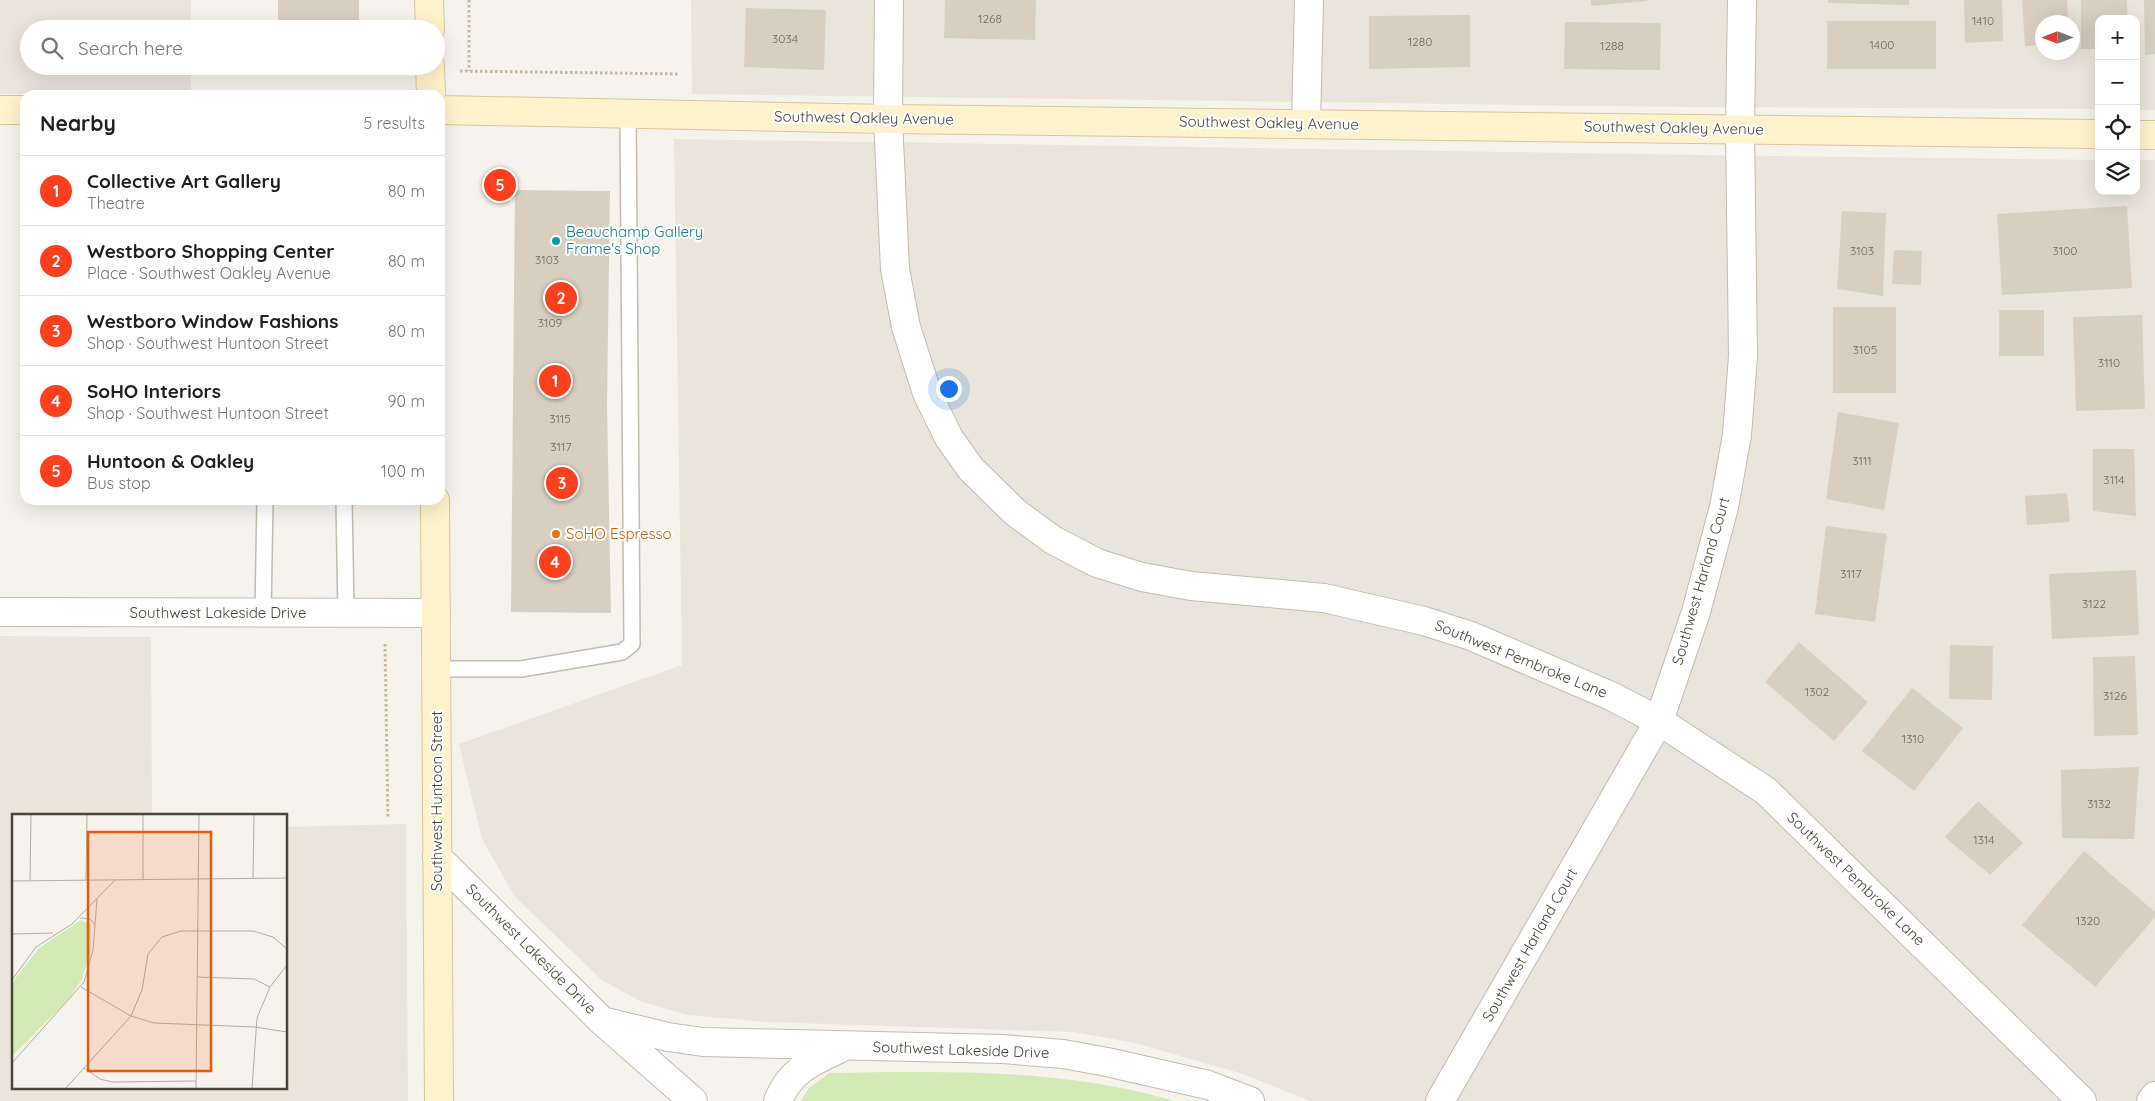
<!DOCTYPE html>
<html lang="en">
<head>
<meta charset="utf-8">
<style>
  body { margin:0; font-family:Quicksand,sans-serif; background:#f2f2f2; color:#202124 }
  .controls { position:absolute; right:15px; top:15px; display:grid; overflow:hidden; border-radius:10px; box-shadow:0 5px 20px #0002 }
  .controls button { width:45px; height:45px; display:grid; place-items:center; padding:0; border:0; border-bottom:1px solid #e0e0e0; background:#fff; color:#202124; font:25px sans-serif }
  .compass { position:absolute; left:2035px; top:15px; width:45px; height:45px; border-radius:50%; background:#fff; box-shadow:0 5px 20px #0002; rotate:270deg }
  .you { position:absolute; left:948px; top:388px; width:18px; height:18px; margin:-12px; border:4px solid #fff; border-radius:50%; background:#1a73e8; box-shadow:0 0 0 8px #1a73e833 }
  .badge { display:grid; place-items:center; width:32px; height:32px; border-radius:50%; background:#fc3f1d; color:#fff; font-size:16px; font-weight:700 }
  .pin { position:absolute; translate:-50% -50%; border:2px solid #fff; box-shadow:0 1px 5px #0006 }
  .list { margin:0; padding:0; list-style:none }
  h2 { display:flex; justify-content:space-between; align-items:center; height:65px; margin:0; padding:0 20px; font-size:21px }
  h2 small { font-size:16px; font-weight:400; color:#757577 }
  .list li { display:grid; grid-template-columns:32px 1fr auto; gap:15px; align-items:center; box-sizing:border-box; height:70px; padding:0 20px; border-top:1px solid #e0e0e0 }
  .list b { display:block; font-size:19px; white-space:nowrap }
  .list p { margin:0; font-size:16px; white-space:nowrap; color:#757577 }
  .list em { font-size:16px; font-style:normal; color:#757577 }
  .icon { flex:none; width:28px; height:28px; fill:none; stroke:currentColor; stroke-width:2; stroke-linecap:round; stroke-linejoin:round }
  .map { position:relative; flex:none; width:2155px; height:1101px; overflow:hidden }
  .search { position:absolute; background:#fff; box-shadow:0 5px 20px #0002; left:20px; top:20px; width:425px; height:55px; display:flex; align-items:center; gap:12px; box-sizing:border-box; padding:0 18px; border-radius:28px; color:#757577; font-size:19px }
  .panel { position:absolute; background:#fff; box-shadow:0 5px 20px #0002; left:20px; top:90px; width:425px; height:415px; border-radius:15px }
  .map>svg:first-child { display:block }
  .residential { fill:#eae5da; fill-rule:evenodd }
  .green { fill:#d2eab5 }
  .building { fill:#d8cfc1 }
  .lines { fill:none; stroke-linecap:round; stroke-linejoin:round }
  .lane-casing { stroke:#c2bbae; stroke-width:18 }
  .street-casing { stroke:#c2bbae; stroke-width:30 }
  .secondary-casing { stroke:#d6c79b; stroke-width:30 }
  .path { stroke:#c4b79f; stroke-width:3; stroke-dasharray:2.5 2.5; stroke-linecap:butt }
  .lane { stroke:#fff; stroke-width:15 }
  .street { stroke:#fff; stroke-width:28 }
  .secondary { stroke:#fff3cd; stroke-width:28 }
  .culture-dot { fill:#0f9aa8; stroke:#fff; stroke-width:2 }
  .food-dot { fill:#e8710a; stroke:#fff; stroke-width:2 }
  .labels { text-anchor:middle; stroke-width:4; stroke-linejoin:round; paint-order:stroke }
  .number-label { font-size:12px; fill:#6e675b }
  .street-label { font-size:15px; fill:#4b4439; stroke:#fff }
  .culture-label { font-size:15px; fill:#0d838f; stroke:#fff; text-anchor:start }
  .food-label { font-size:15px; fill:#c56008; stroke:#fff; text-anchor:start }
  .inset-road { fill:none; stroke:#b2ada4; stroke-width:1 }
  .view { fill:#e8590c; fill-opacity:0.15; stroke:#e8590c; stroke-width:2.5 }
  .inset-edge { fill:none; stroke:#4b4439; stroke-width:2.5 }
</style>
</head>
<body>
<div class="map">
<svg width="2155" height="1101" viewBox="0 0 2155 1101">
  <rect width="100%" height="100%" fill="#f6f3ec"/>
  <path class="residential" d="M0 0H191V29H29V66H191V93L0 94Z
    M691 0H2155V110H2136V19H2099V109L1685 107 692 94ZM2042 22H2072V52H2042Z
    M674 139 1701 155 2099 160V191H2136V160H2155V1101H1310L1243 1074 1135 1043 1073 1032 767 1022 688 1015 642 1002 602 980 515 897 482 839 459 744 682 665Z
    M0 636 151 637 152 815H14V1087H286V827L406 824 408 1101H0Z"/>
  <path class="green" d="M829 1073C944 1071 1063 1068 1175 1101H801L809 1088Z"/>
  <path class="building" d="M278 0H359V29H278Z
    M945 0H1036L1035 40 944 38Z
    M1591 0H1647V1L1591 6Z
    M1828 0H1909V5L1828 3Z
    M1964 0H2002L2003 41 1965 43Z
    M2022 0H2067L2068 22H2042V45L2025 46Z
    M2081 0H2127V19H2099V49H2081Z
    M2144 0H2155V54L2145 55Z
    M746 8 826 10 824 70 744 67Z
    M1470 15V67L1369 69V16Z
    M1827 21H1936V69H1827Z
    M1565 22 1661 23 1660 70 1564 69Z
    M515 190 610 191 607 405 611 613 511 612Z
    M2127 206 2132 288 2002 295 1997 214Z
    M1842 211 1886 213 1883 296 1837 289Z
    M1894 250 1922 251 1921 285 1892 284Z
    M1833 307H1896V393H1833Z
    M1999 310H2044V356H1999Z
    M2142 315 2145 409 2076 411 2073 317Z
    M1838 412 1899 423 1884 510 1826 499Z
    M2093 449H2134L2136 516 2093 511Z
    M2067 493 2070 522 2027 525 2025 496Z
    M1826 526 1887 534 1875 622 1815 614Z
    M2136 570 2139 635 2052 639 2049 574Z
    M1799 642 1868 702 1834 741 1765 682Z
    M1950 645 1993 646 1992 700 1949 699Z
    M2135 656 2138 735 2094 736 2093 657Z
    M1912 688 1963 728 1914 791 1862 751Z
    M2139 767 2134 839 2062 838 2061 770Z
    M1978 801 2023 843 1990 875 1945 837Z
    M2084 851 2155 912V917L2095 987 2022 925Z"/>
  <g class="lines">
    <g class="lane-casing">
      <path id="lane" d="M344 500 346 613
        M263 613 265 500
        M436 669H521L622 652 632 644 628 114"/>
    </g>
    <g class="street-casing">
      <path id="street" d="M889 0 888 119 895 269 906 327 927 393 949 438 971 469 1016 513 1053 540 1097 563 1142 577 1191 586 1324 598 1424 621 1471 636 1611 696 1659 721 1766 791 2082 1101
        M1306 123 1309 0
        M0 612 436 613
        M437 857 602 1021 693 1101
        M602 1021 668 1037 703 1042 1003 1049 1063 1054 1107 1062 1208 1085 1250 1101
        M778 1101C790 1070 813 1061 841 1048
        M1440 1101 1659 721 1696 612 1724 507 1737 435 1743 356 1740 128 1742 0
        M2151 1101 2155 1096"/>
    </g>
    <g class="secondary-casing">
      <path id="secondary" d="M429 0 430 29
        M430 66 431 95
        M0 110H25
        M440 110 888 119 2099 134
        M2136 135H2155
        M435 500 439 1101"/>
    </g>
    <path class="path" d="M469 0V71
      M460 71 680 74
      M385 644 388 819"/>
    <use href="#lane" class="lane"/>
    <use href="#street" class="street"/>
    <use href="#secondary" class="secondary"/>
  </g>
  <circle class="culture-dot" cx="556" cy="241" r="5"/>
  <circle class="food-dot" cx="556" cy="534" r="5"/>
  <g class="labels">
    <g class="number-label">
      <text x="990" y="23">1268</text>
      <text x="1983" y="25">1410</text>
      <text x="785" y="43">3034</text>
      <text x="1420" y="46">1280</text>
      <text x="1882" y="49">1400</text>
      <text x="1612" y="50">1288</text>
      <text x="1862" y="255">3103</text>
      <text x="2065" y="255">3100</text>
      <text x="547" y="264">3103</text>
      <text x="550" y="327">3109</text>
      <text x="1865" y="354">3105</text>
      <text x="2109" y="367">3110</text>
      <text x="560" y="423">3115</text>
      <text x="561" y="451">3117</text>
      <text x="1862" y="465">3111</text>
      <text x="2114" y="484">3114</text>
      <text x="1851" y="578">3117</text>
      <text x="2094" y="608">3122</text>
      <text x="1817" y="696">1302</text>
      <text x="2115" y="700">3126</text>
      <text x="1913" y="743">1310</text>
      <text x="2099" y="808">3132</text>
      <text x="1984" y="844">1314</text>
      <text x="2088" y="925">1320</text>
    </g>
    <g class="street-label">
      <text transform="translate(864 118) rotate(1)" y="5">Southwest Oakley Avenue</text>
      <text transform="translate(1269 123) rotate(1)" y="5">Southwest Oakley Avenue</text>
      <text transform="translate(1674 128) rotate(1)" y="5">Southwest Oakley Avenue</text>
      <text transform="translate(1701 581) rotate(-74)" y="5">Southwest Harland Court</text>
      <text x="218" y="618">Southwest Lakeside Drive</text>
      <text transform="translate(1521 659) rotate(22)" y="5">Southwest Pembroke Lane</text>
      <text transform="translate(437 801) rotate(-90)" y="5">Southwest Huntoon Street</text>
      <text transform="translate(1856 879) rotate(44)" y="5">Southwest Pembroke Lane</text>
      <text transform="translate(1530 945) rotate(-60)" y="5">Southwest Harland Court</text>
      <text transform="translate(531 949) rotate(45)" y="5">Southwest Lakeside Drive</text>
      <text transform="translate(961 1050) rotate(2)" y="5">Southwest Lakeside Drive</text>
    </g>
    <g class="culture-label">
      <text x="566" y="237">Beauchamp Gallery<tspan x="566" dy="17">Frame's Shop</tspan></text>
    </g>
    <g class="food-label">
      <text x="566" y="539">SoHO Espresso</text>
    </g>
  </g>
  <g transform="translate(12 814)">
    <rect width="275" height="275" fill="#f6f3ec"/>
    <path d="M69 106 79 110V136L70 165 56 186 0 242V173L3 165 27 134Z" fill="#d2eab5"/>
    <path class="inset-road" d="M241 65 242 0M74 66 75 0M131 66V0M0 67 275 64M18 67 19 0M68 104 78 105 82 110M0 120 41 119M185 163 242 165 258 173M0 166 24 133 60 110 103 66M69 173 119 202 142 209 243 213 275 218M0 249 72 168 81 136 85 85M72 254 88 265 100 268 184 267M53 275 119 202 130 176 136 140 150 123 169 117H241L261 123 275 135M184 275 187 0M240 275 245 204 258 173 275 151"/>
    <path class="view" d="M76 18H199V257H76Z"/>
    <rect width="275" height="275" class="inset-edge"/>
  </g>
</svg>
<div class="controls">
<button>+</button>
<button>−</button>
<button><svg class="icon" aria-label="locate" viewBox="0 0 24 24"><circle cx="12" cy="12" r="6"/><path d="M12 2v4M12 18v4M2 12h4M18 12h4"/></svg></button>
<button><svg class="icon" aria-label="layers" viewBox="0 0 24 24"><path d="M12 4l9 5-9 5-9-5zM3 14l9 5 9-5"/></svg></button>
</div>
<svg class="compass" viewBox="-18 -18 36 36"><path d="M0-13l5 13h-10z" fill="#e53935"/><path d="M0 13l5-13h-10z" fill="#757577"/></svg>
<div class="you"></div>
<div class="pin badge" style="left:555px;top:381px">1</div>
<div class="pin badge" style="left:561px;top:298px">2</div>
<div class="pin badge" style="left:562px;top:483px">3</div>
<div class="pin badge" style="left:555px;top:562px">4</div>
<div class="pin badge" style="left:500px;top:185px">5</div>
<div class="search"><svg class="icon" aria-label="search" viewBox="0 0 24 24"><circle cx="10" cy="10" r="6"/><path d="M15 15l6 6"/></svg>Search here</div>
<section class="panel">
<h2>Nearby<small>5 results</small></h2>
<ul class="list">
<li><span class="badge">1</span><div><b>Collective Art Gallery</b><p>Theatre</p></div><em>80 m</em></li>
<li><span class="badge">2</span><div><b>Westboro Shopping Center</b><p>Place · Southwest Oakley Avenue</p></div><em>80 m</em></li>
<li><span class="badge">3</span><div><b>Westboro Window Fashions</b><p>Shop · Southwest Huntoon Street</p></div><em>80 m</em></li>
<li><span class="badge">4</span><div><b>SoHO Interiors</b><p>Shop · Southwest Huntoon Street</p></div><em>90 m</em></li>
<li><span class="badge">5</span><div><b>Huntoon &amp; Oakley</b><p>Bus stop</p></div><em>100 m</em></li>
</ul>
</section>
</div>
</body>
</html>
